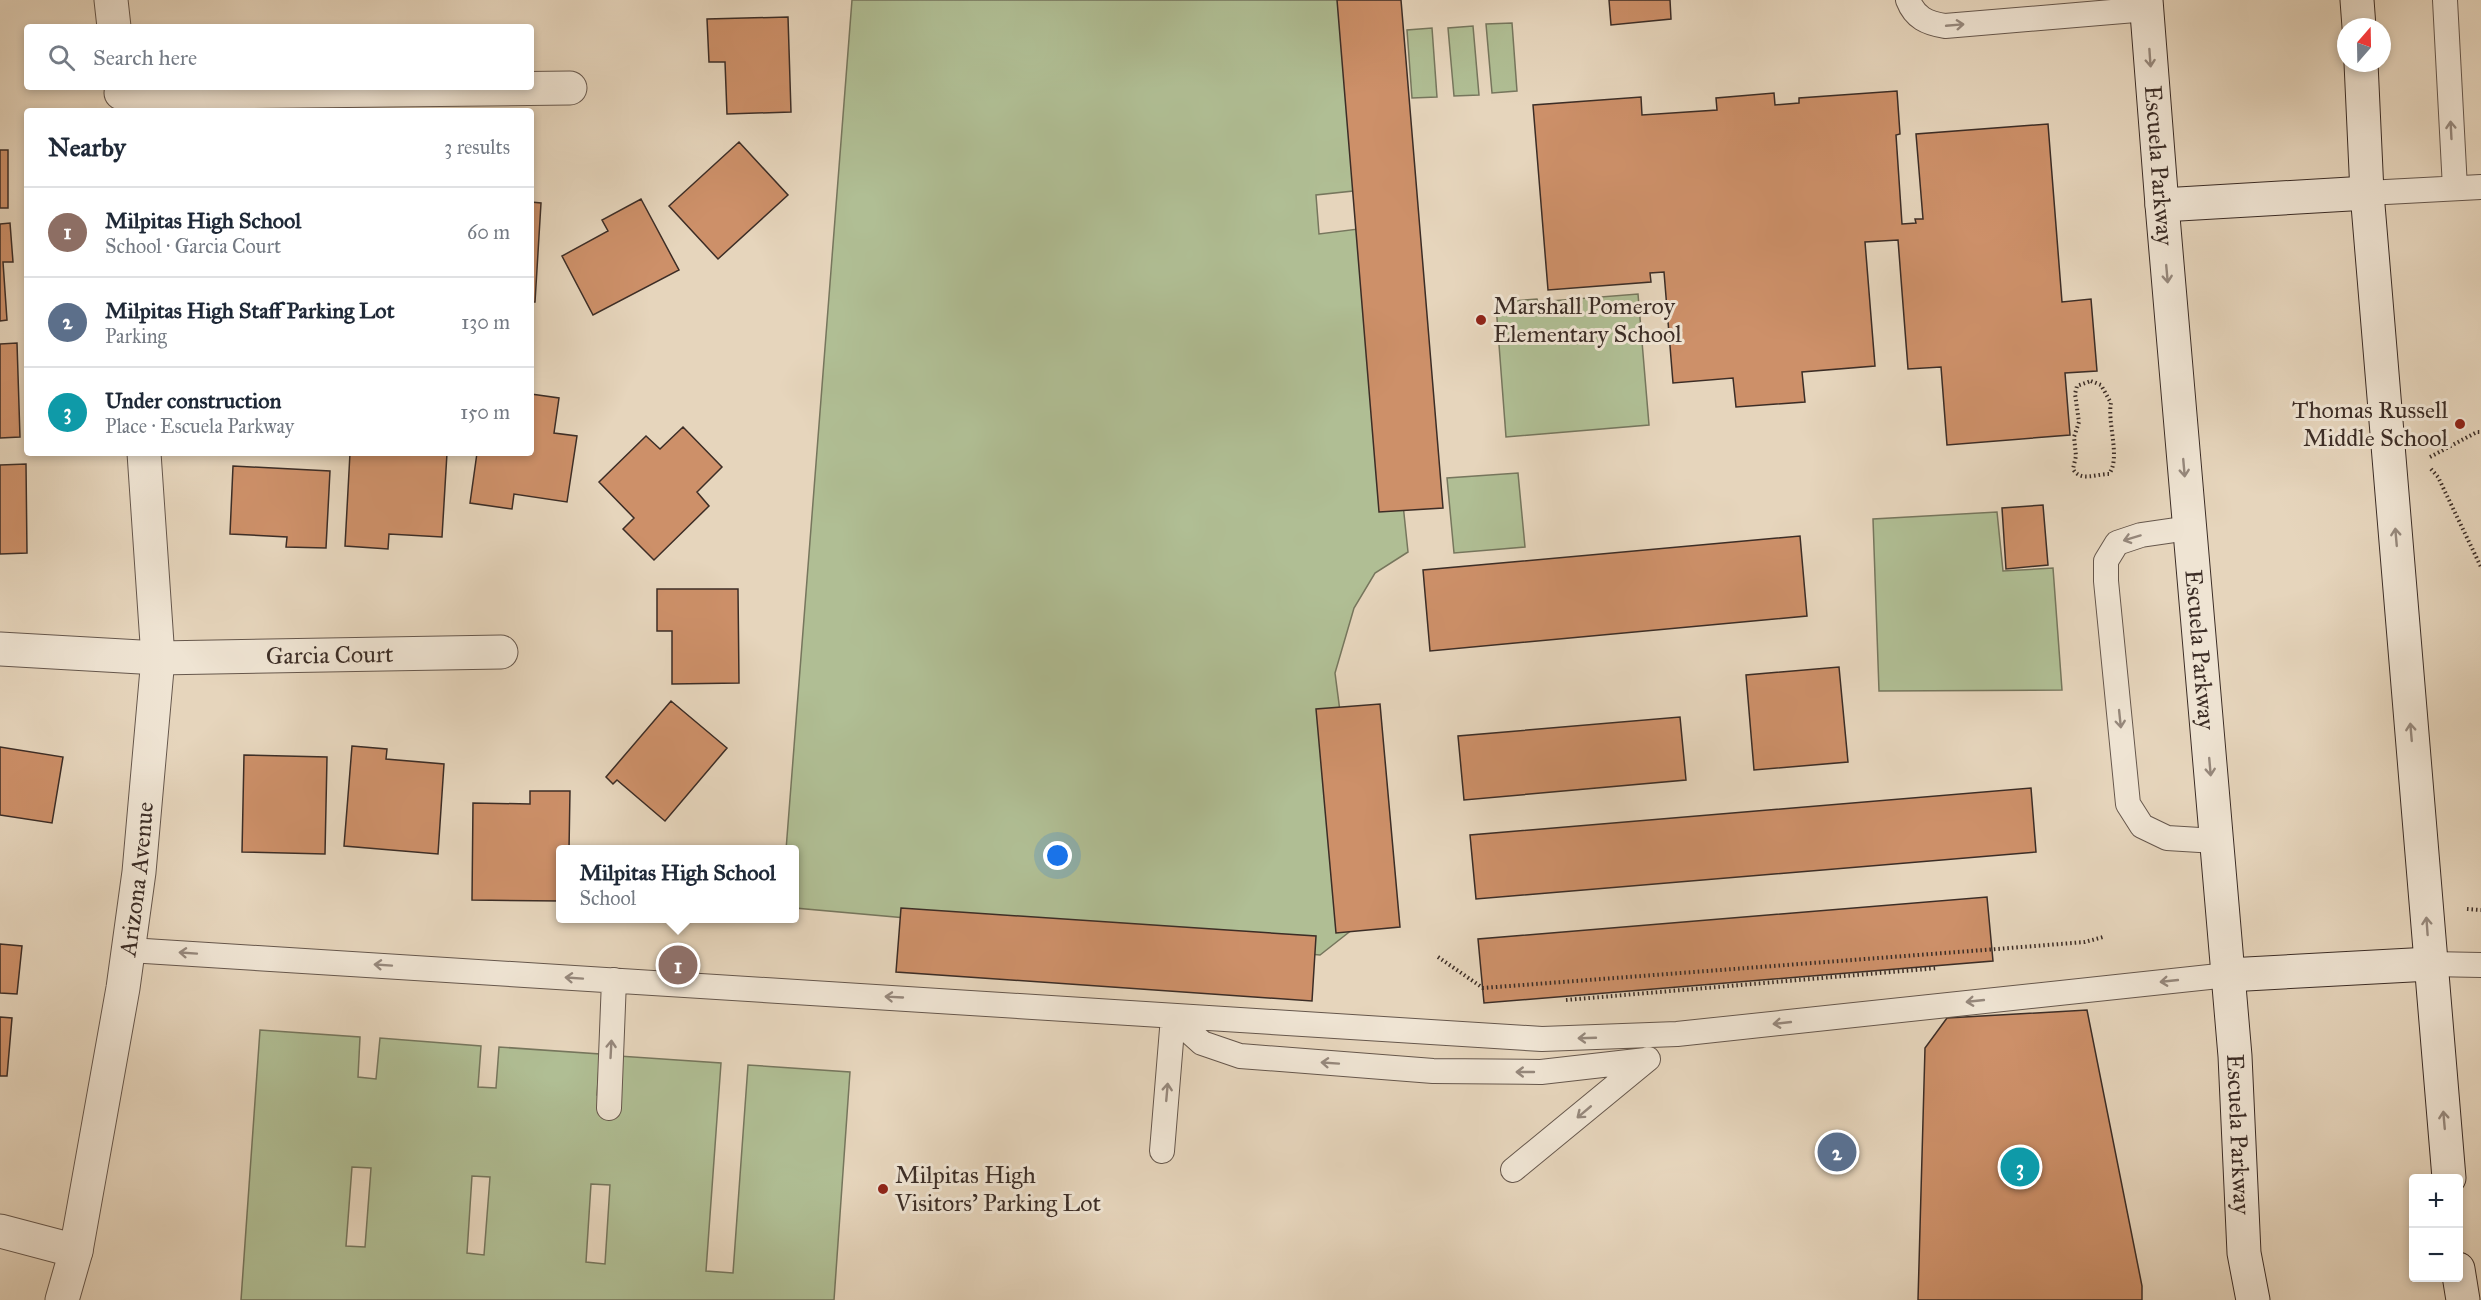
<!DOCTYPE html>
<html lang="en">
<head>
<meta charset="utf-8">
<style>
  body { margin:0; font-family:"IM FELL Great Primer",serif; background:#f2f2f3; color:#1f2937 }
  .controls { position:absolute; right:18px; bottom:18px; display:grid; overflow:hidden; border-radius:6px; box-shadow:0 3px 9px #0003 }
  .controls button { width:54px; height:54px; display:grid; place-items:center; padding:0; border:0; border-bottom:2px solid #e0e1e3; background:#fff; color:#1f2937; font:30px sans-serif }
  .compass { position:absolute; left:2337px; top:18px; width:54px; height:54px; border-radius:50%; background:#fff; box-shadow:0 3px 9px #0003; rotate:20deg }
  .you { position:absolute; left:1058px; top:856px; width:21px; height:21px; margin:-15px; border:4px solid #fff; border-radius:50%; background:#1a73e8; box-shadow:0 0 0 9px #1a73e833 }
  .badge { display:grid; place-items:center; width:39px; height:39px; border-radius:50%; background:#0b8043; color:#fff; font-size:20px; font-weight:700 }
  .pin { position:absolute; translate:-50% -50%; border:3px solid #fff; box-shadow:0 2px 6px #0006 }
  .popup { position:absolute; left:556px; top:845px; width:243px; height:78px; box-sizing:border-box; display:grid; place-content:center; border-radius:6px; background:#fff; filter:drop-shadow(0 2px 4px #0005); font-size:20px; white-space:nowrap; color:#747a83 }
  .popup b { font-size:22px; color:#1f2937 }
  .popup::after { content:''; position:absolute; left:50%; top:100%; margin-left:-12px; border:12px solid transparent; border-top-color:#fff }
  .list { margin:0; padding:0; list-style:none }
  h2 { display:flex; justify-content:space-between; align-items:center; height:78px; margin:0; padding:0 24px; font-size:26px }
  h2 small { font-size:20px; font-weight:400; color:#747a83 }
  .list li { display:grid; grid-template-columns:39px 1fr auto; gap:18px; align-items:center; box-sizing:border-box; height:90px; padding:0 24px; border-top:2px solid #e0e1e3 }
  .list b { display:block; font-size:22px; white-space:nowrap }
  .list p { margin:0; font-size:20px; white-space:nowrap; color:#747a83 }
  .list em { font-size:20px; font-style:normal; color:#747a83 }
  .icon { flex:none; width:33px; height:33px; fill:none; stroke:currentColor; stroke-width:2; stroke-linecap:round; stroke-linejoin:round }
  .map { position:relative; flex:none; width:2481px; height:1300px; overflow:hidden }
  .search { position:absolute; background:#fff; box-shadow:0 3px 9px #0003; left:24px; top:24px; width:510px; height:66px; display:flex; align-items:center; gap:15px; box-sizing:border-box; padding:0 21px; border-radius:6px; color:#747a83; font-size:22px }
  .panel { position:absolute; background:#fff; box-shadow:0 3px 9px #0003; left:24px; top:108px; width:510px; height:348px; border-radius:6px }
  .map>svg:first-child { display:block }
  .green { fill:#b0be94; stroke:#76765d; stroke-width:1.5; fill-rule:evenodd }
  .building { fill:#cd9069; stroke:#3c2d26; stroke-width:1.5 }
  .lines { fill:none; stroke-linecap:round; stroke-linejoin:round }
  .lane-casing { stroke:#66574c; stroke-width:26 }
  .street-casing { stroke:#66574c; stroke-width:35 }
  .secondary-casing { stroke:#3c2d26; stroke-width:35 }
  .path { stroke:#3c2d26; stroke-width:4; stroke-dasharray:1.5 3; stroke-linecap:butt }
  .lane { stroke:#efe4d3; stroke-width:24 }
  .street { stroke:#efe4d3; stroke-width:33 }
  .secondary { stroke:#efe4d3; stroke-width:33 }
  .oneway { stroke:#96887c }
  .poi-dot { fill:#8f2418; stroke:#efe4d3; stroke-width:2 }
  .labels { text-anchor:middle; stroke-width:6; stroke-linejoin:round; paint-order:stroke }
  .street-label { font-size:24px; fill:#3c2d26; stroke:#efe4d3 }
  .poi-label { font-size:24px; fill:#3c2d26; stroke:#efe4d3; text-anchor:start }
</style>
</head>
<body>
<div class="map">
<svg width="2481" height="1300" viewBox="0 0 2481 1300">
  <rect width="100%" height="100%" fill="#e6d5bc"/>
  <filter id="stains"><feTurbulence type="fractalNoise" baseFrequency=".00333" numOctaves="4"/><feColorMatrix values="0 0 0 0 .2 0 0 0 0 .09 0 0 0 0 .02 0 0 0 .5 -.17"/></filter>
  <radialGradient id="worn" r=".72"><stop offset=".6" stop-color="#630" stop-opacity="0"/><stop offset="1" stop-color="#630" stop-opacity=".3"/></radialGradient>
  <path class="green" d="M852 0H1354L1372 189 1316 195 1319 234 1374 227 1408 552 1375 573 1354 608 1335 673 1367 918 1320 955 795 908V850H786Z
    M1512 23 1517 91 1492 93 1486 24Z
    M1473 26 1479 95 1454 96 1448 28Z
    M1432 28 1437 97 1412 98 1407 30Z
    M1638 294 1649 425 1506 437 1496 305 1512 304V301L1537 299 1538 302Z
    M1518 473 1525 547 1454 553 1447 478Z
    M1997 512 2003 571 2053 568 2062 690 1879 691 1873 519Z
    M260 1030 360 1037 358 1077 376 1079 380 1038 481 1046 478 1087 496 1088 499 1047 600 1054 597 1095 616 1096 619 1056 721 1063 706 1271 733 1273 748 1065 850 1072 834 1300H241ZM352 1167 371 1168 365 1247 346 1246ZM472 1176 490 1177 484 1255 467 1253ZM591 1184 610 1185 605 1264 586 1262Z"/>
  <path class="building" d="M1337 0H1401L1443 508 1379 512Z
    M1609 0H1670L1671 19 1611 25Z
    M788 17 791 112 727 114 725 62H709L707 19Z
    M1897 91 1900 134 1896 135 1902 224 1916 223 1915 219H1923L1916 134 2048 124 2062 302 2091 299 2097 371 2065 373 2070 435 1947 445 1941 367 1908 369 1898 240 1865 242 1875 366 1802 372 1805 402 1736 407 1733 378 1673 383 1664 272 1650 273 1651 282 1548 290 1533 105 1641 97 1642 115 1717 110 1716 98 1774 93 1775 105 1799 103V98Z
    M739 142 788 195 718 259 669 206Z
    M0 150H8V208H0Z
    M641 199 679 270 593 315 562 256 608 231 602 220Z
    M531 202 541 203 535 302H531Z
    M10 223 13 262H3L7 320 0 321V224Z
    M17 343 20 437 0 438V344Z
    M531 394 559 398 554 433 577 436 567 502 514 494 512 509 470 503 477 453H531Z
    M683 427 722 467 697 492 709 506 654 560 623 529 634 518 599 482 646 436 660 449Z
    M350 453H447L442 537 389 534 388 549 345 546Z
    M26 464 27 553 0 554V465Z
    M233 466 330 471 326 548 286 547 287 537 230 534Z
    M2043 505 2048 565 2006 569 2002 508Z
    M1800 536 1807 616 1430 651 1423 570Z
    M657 589H738L739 683 672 684V631H657Z
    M1839 667 1848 762 1754 770 1746 675Z
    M671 701 727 748 665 821 617 780 613 784 606 777Z
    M1380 704 1400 927 1336 933 1316 709Z
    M1680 717 1686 780 1464 800 1458 736Z
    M352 746 387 749 386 759 444 764 438 854 344 846Z
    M0 747 63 757 52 823 0 815Z
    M244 755 327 757 325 854 242 852Z
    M2031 788 2036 852 1476 899 1470 835Z
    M530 791H570L569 850H561V901L472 900 473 803 530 804Z
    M1987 897 1993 961 1484 1003 1478 939Z
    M901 908 1316 936 1312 1001 896 972Z
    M0 944 22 946 17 994 0 993Z
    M2087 1010 2142 1286V1300H1918L1925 1048 1947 1018Z
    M0 1017 12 1018 7 1076H0Z"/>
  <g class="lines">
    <g class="lane-casing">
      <path id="lane" d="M1908 0C1915 18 1927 23 1945 26L2147 9
        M2445 0 2455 188
        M2367 193 2481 187
        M2189 528 2141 535 2117 543 2106 561V581L2128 804 2142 826 2167 838 2216 841
        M129 950 1542 1039 1677 1034 2228 975
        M2430 964 2481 965
        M1173 1017 1202 1043 1240 1056 1433 1071 1541 1072 1646 1060
        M609 1108 614 980
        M1162 1151 1173 1017
        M1513 1170 1648 1059"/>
    </g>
    <g class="street-casing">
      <g id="street">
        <path d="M111 0 114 27"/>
        <path d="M121 93 570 88"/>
        <path id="s1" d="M0 649 158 658 501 652"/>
        <path d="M0 1231 76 1251"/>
        <path id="s2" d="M62 1300 76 1251 123 988 139 872 158 658 144 453"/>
      </g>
    </g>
    <g class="secondary-casing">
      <g id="secondary">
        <path id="s3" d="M2146 0 2162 205 2235 1056 2244 1253 2253 1300"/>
        <path d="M2357 0 2359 27"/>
        <path d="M2361 63 2367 193 2449 1178"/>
        <path d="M2162 205 2367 193"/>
        <path d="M2228 975 2430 964"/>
        <path d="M2458 1269 2463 1300"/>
      </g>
    </g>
    <path class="path" d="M2091 381 2101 385 2111 403C2107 423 2121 458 2109 474 2096 474 2080 482 2073 469L2076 456 2074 437 2079 422 2075 394 2077 386Z
      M2430 457 2477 432H2481
      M2431 469 2438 477 2481 567
      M2467 909 2481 910
      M1438 957 1483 988 1997 949 2085 942 2103 937
      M1566 1000 1938 968"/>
    <use href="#lane" class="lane"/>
    <use href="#street" class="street"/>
    <use href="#secondary" class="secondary"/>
  </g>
  <defs><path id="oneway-shaft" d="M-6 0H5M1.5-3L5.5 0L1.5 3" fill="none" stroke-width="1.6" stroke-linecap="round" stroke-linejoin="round" transform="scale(1.5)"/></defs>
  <g class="oneway">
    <use href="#oneway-shaft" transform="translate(1955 25) rotate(-5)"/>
    <use href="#oneway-shaft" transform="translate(2150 58) rotate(86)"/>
    <use href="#oneway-shaft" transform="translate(2451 130) rotate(-93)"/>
    <use href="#oneway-shaft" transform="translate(2167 274) rotate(85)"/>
    <use href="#oneway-shaft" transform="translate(2184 468) rotate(85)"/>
    <use href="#oneway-shaft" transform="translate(2396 537) rotate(-95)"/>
    <use href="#oneway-shaft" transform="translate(2132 538) rotate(163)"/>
    <use href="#oneway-shaft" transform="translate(2120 719) rotate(84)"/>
    <use href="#oneway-shaft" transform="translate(2411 732) rotate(-95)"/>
    <use href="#oneway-shaft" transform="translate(2210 767) rotate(85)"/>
    <use href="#oneway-shaft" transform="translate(2427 926) rotate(-94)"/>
    <use href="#oneway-shaft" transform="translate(188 953) rotate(-176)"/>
    <use href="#oneway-shaft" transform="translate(383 965) rotate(-176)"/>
    <use href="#oneway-shaft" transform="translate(574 978) rotate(-176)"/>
    <use href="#oneway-shaft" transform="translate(2169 981) rotate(174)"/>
    <use href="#oneway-shaft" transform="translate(894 997) rotate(-177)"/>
    <use href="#oneway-shaft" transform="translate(1975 1001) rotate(174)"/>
    <use href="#oneway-shaft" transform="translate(1782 1023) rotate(174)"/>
    <use href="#oneway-shaft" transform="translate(1587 1038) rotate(178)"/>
    <use href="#oneway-shaft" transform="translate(611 1049) rotate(-87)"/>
    <use href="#oneway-shaft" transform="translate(1330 1063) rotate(-176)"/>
    <use href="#oneway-shaft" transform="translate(1525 1072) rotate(-180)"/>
    <use href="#oneway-shaft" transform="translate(1167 1092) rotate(-85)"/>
    <use href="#oneway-shaft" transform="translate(1584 1112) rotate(140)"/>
    <use href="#oneway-shaft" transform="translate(2444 1120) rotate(-95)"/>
  </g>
  <g class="poi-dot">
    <circle cx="1481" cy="320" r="6"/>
    <circle cx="2460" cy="424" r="6"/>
    <circle cx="883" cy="1189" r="6"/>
  </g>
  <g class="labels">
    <g class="street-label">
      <text dy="8" stroke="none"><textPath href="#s3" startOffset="166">Escuela Parkway</textPath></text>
      <text dy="8" stroke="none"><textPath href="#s3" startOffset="652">Escuela Parkway</textPath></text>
      <text dy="8" stroke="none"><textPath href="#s1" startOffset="330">Garcia Court</textPath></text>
      <text dy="8" stroke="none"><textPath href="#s2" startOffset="428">Arizona Avenue</textPath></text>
      <text dy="8" stroke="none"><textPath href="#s3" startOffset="1138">Escuela Parkway</textPath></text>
    </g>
    <g class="poi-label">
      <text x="1493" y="314">Marshall Pomeroy<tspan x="1493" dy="28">Elementary School</tspan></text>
      <text x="2448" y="418" text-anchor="end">Thomas Russell<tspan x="2448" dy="28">Middle School</tspan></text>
      <text x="895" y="1183">Milpitas High<tspan x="895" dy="28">Visitors' Parking Lot</tspan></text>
    </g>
  </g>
  <rect width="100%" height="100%" filter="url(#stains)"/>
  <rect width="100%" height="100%" fill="url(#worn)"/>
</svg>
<div class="controls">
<button>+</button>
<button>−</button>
</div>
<svg class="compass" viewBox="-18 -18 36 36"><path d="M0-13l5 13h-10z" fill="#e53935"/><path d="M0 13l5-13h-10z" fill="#747a83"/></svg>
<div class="you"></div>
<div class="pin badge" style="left:678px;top:965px;background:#8d6e63">1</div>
<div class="popup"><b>Milpitas High School</b>School</div>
<div class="pin badge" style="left:1837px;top:1152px;background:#5c6f8a">2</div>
<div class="pin badge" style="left:2020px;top:1167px;background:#0f9aa8">3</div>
<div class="search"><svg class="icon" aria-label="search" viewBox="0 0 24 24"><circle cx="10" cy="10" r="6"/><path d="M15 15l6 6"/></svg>Search here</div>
<section class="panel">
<h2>Nearby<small>3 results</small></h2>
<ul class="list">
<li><span class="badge" style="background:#8d6e63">1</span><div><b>Milpitas High School</b><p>School · Garcia Court</p></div><em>60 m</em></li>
<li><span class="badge" style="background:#5c6f8a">2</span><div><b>Milpitas High Staff Parking Lot</b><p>Parking</p></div><em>130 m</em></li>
<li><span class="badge" style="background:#0f9aa8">3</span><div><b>Under construction</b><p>Place · Escuela Parkway</p></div><em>150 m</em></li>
</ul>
</section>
</div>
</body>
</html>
